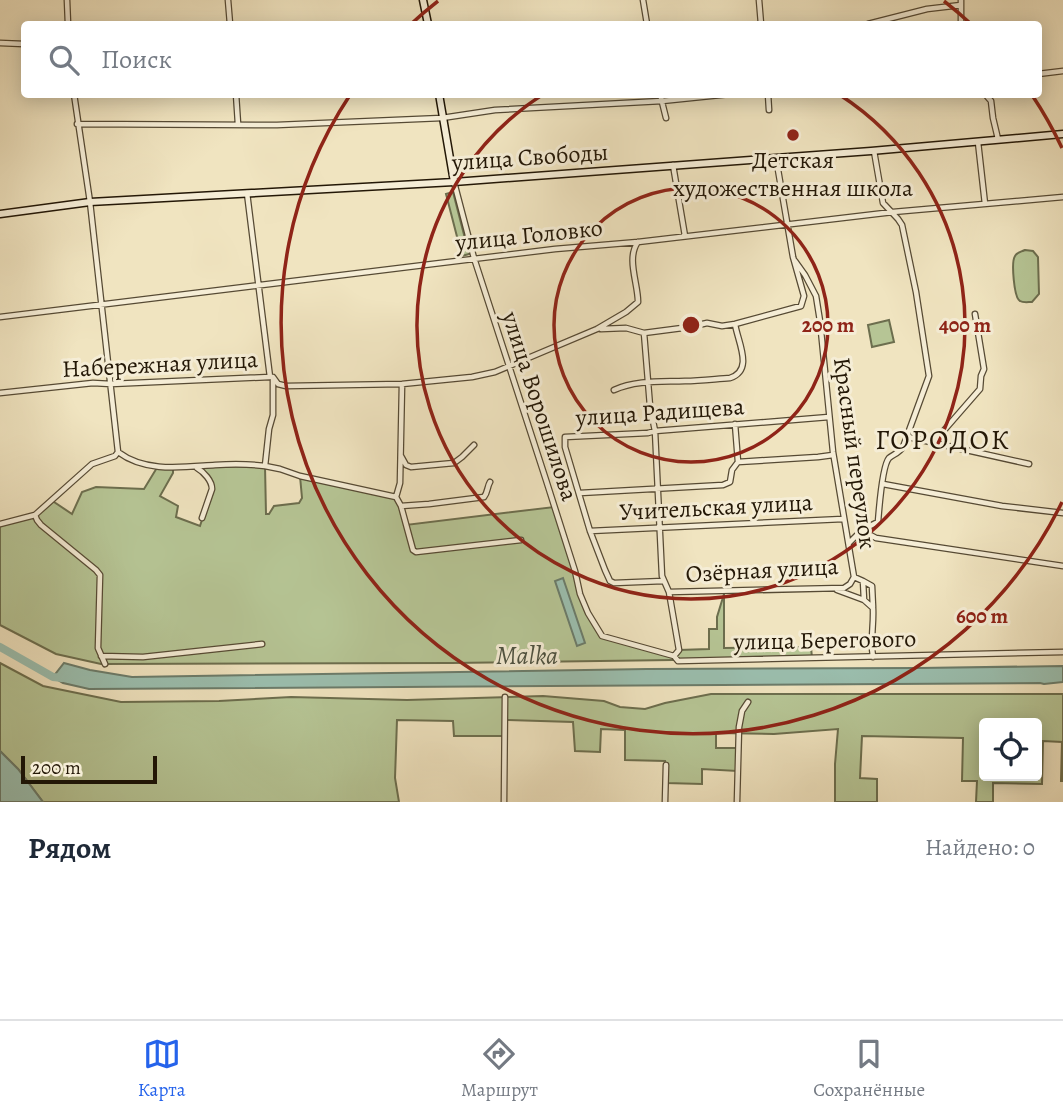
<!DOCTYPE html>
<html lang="ru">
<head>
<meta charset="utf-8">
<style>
  body { margin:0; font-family:Alegreya,serif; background:#f6f6f7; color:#1f2937 }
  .controls { position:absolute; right:21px; bottom:21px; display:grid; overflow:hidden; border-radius:7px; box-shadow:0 4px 18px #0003 }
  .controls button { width:63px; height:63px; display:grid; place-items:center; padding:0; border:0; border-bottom:2px solid #e0e1e3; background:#fff; color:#1f2937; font:35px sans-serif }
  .scale { position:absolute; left:21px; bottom:18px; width:136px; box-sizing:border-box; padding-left:7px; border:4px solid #231706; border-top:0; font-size:19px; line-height:24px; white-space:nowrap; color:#231706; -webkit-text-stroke:5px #f5edd6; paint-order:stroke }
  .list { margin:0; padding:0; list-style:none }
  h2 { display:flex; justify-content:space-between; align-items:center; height:91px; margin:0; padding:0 28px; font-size:30px }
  h2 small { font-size:23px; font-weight:400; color:#747a83 }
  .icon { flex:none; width:38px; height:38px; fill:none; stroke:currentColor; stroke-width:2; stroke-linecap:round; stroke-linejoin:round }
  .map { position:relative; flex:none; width:1063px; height:802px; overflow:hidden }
  .search { position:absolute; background:#fff; box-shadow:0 4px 18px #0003; left:21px; right:21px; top:21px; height:77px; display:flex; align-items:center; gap:18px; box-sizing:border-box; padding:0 24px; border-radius:7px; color:#747a83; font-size:26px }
  .sheet { height:217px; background:#fff }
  nav { display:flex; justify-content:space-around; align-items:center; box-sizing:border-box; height:98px; border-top:2px solid #e0e1e3; background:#fff; font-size:19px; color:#747a83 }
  nav a { display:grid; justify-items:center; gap:4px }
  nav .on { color:#2563eb }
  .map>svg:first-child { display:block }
  .green { fill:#b6c595; stroke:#6c6e4e; stroke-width:2; fill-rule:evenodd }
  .water { fill:#9bbfaf; stroke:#6b7c6b; stroke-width:2 }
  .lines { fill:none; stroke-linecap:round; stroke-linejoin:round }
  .river { stroke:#9bbfaf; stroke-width:8 }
  .street-casing { stroke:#564a34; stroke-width:7 }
  .secondary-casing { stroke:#231706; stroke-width:9 }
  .street { stroke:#f5edd6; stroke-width:4.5 }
  .secondary { stroke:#f5edd6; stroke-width:6 }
  .ring { fill:none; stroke:#8f2418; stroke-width:3.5 }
  .poi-dot { fill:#8f2418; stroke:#f5edd6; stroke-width:2.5 }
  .labels { text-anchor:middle; stroke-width:6; stroke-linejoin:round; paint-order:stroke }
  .street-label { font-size:24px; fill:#231706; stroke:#f5edd6 }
  .poi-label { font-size:24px; fill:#231706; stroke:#f5edd6 }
  .water-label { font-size:26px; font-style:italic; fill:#4d5241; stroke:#f5edd6 }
  .quarter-label { font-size:28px; letter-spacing:2px; fill:#231706; stroke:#f5edd6 }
  .centre { fill:#8f2418; stroke:#f5edd6; stroke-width:3.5 }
  .ring-label { font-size:21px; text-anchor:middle; font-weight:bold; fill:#8f2418; stroke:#f5edd6; stroke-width:6; stroke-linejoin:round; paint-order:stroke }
</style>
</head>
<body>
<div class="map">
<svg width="1063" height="802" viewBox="0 0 1063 802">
  <rect width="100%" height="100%" fill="#f0e4c0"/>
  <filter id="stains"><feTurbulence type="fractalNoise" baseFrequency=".00286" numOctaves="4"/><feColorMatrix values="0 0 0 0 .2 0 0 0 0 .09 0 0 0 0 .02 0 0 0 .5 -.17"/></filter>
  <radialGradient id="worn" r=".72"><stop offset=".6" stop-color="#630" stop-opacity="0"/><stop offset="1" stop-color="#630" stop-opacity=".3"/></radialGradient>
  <path class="green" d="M453 192 469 254 462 256 446 194Z
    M1025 250 1033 251 1038 257 1039 294 1032 302C1028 302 1023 303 1020 301 1014 298 1011 262 1015 256 1017 252 1021 252 1025 250Z
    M889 320 894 342 872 347 868 325Z
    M158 466 173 468V473L160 496 178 506 176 517 200 526 212 489V484L196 467 265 466 266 514H269L274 506 299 503 302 498 300 476 396 497 406 525 554 507 580 594 602 636 674 656 679 650 709 649V629H717V617L724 594V648L811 647 812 658 451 663 101 664 56 654 0 625V524L35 515 51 500 72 514 82 492 96 487 144 489Z
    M0 663 43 686 121 702 219 701 291 697 407 700 543 696 604 701 620 707 645 709 665 703 711 694H1063V781H1061L1062 742 1043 741 1042 784 993 783V802H976L977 781H962L963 738 862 736 860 778 877 779V802H835V764L838 729 774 734 716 733V748H738L737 771 702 769V784L666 783 665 761 625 760V730L601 729 600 752 575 751 573 722 506 720 505 736H454L453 721 397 720 395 778 399 802H43L18 769 0 751ZM984 723H1037V776H984Z"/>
  <path class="water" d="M563 578 585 643 577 646 555 581Z
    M64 663 90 670 132 677 647 669 919 668 1063 666V682L1044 684 1040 683 89 689 63 683 53 677Z
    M0 751 18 769 43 802H0Z"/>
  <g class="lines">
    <path class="river" d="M0 647 53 677 62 678"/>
    <g class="street-casing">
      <path id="street" d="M67 0 68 24
        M228 0 230 24
        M643 0 647 24
        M759 0 761 24
        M961 0V24
        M868 24 927 9 961 5
        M0 43 24 44
        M1038 74 1063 71
        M74 94 90 202 118 452
        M236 94 238 124
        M660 94 666 118
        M768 94 769 110
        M985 94 991 101 993 118 998 139
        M77 124 277 125 442 118 495 110 662 101 730 94
        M978 142 985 204
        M673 165 685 236
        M454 182 474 258 546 480 575 571 580 594 588 613 602 636 674 656 678 661 1063 652
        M247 193 270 377
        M795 261 805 275 816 296 820 321 833 452 854 577
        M0 317 555 249 638 242 893 212 1063 197
        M601 329 626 328 644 333 690 327 707 323 722 326 735 324 801 306 804 296 793 257 776 158
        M644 333 650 406 655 431 662 576 669 592 679 650 674 656
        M614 390C636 380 661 382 685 381 700 381 715 379 730 378 754 370 738 343 735 324
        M0 393 93 383 111 384 270 377H273L278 384 286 386 402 384 472 377 495 372 597 329 626 312 638 302C638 283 626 258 638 242
        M735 424 738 462
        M908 437 1029 464
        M933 443 980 389 981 376 984 369 975 314
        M118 452C146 473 183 467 215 465 232 464 249 464 265 466L269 429 273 415V380
        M401 456 406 465 411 467 454 463 462 457 474 445
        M265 466 280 469 300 476 396 497 400 483 402 384
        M197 468C204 472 212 481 212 489L202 518
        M883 484 1002 506 1063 513
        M580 493 723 485 730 482 732 470 738 462 818 457 833 455
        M396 497 401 506 413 550 416 552 521 540
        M401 506 429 504 484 497C488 492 487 487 490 482
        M0 524 35 515
        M590 531 843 519
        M863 531 876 538 1063 566
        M849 543 862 530 878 522C879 510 882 466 889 458 894 454 899 453 903 447L929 376 916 292 902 225 898 219 883 203 874 151
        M854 577 863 581 864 600
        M663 581 614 583 610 581 605 570 590 531 565 447V437L648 433 655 431 829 417
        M863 581 872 586 873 607
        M837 590 864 600 873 608C874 626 870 639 873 657
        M669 592 844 588 850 584 854 577
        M101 656 143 657 262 644
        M105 664 98 648 100 575 96 570 41 525 37 520 35 515 92 464 115 456 118 452
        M504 802 505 697
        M665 802 666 765
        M737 802 739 727 742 711 748 702"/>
    </g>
    <g class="secondary-casing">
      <path id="secondary" d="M423 0 428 24
        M439 94 454 182
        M0 214 90 202 454 182 871 151 1063 134"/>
    </g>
    <use href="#street" class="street"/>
    <use href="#secondary" class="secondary"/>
  </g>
  <g class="ring">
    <circle cx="691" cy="325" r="137"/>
    <path d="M840 95A274 274 0 1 1 542 95"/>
    <path d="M1062 502A411 411 0 1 1 350 95M411 24A411 411 0 0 1 438 1M944 1A411 411 0 0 1 971 24M1032 95A411 411 0 0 1 1062 148"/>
  </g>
  <circle class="poi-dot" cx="793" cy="135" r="7"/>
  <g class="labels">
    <g class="street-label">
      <text transform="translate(530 157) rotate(-4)" y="8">улица Свободы</text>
      <text transform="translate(529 235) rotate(-6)" y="8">улица Головко</text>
      <text transform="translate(160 364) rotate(-3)" y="8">Набережная улица</text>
      <text transform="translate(540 406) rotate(72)" y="8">улица Ворошилова</text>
      <text transform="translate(660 412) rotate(-4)" y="8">улица Радищева</text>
      <text transform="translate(855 453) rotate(82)" y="8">Красный переулок</text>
      <text transform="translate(716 507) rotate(-3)" y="8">Учительская улица</text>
      <text transform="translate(762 570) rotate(-3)" y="8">Озёрная улица</text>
      <text transform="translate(825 640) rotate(-1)" y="8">улица Берегового</text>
    </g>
    <g class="poi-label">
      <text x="793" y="168">Детская<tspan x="793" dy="28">художественная школа</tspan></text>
    </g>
    <g class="water-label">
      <text x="527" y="664">Malka</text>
    </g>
    <g class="quarter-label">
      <text x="943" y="449">ГОРОДОК</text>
    </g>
  </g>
  <circle cx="691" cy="325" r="10" class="centre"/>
  <g class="ring-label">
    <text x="828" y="332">200 m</text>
    <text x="965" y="332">400 m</text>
    <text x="982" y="623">600 m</text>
  </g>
  <rect width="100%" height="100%" filter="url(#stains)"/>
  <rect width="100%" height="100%" fill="url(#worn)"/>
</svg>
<div class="controls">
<button><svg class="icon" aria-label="locate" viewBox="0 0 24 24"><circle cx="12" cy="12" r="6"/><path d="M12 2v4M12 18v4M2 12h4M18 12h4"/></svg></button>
</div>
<div class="scale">200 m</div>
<div class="search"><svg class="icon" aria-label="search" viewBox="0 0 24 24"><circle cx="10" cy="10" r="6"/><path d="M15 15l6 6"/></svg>Поиск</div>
</div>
<section class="sheet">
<h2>Рядом<small>Найдено: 0</small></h2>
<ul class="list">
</ul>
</section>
<nav>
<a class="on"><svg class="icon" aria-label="map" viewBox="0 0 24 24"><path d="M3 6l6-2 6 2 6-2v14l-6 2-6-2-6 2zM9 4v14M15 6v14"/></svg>Карта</a>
<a><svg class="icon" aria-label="directions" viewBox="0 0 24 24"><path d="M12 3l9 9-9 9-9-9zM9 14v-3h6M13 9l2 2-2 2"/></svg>Маршрут</a>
<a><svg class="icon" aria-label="saved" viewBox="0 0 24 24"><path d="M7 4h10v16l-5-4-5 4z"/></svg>Сохранённые</a>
</nav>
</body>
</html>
